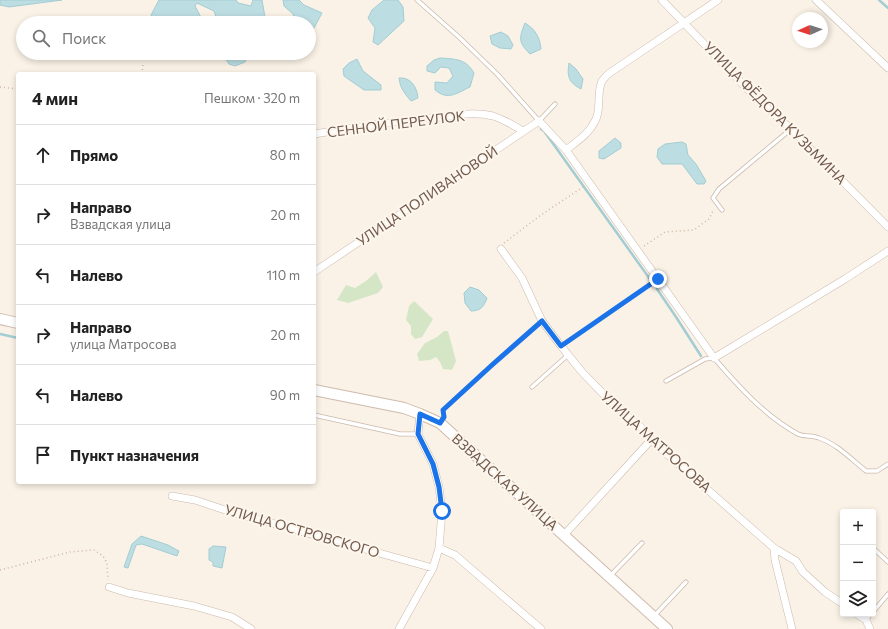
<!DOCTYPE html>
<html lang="ru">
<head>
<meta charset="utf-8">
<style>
  body { margin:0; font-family:Commissioner,sans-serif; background:#f6f6f6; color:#222 }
  .controls { position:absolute; right:12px; bottom:12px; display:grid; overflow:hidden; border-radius:4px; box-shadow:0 2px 6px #0003 }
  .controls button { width:36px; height:36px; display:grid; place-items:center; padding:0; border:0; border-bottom:1px solid #e0e0e0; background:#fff; color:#222; font:20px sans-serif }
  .compass { position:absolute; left:792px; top:12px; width:36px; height:36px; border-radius:50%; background:#fff; box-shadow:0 2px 6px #0003; rotate:267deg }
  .stop { position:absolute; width:12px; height:12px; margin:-9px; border:3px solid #1a73e8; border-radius:50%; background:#fff }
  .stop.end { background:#1a73e8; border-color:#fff; box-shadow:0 1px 4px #0008 }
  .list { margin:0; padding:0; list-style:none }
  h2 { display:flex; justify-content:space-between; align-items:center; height:52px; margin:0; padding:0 16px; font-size:17px }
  h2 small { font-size:13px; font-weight:400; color:#767676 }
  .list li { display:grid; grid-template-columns:26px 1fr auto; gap:12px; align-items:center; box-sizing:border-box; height:60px; padding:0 16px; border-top:1px solid #e0e0e0 }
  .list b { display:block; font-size:15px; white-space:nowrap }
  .list p { margin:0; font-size:13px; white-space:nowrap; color:#767676 }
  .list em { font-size:13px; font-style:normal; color:#767676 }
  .icon { flex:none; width:22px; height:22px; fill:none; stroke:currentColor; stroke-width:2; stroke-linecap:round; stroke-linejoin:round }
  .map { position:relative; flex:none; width:888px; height:629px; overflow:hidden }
  .search { position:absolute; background:#fff; box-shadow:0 2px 6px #0003; left:16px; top:16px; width:300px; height:44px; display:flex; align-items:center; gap:10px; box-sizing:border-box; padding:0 14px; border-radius:22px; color:#767676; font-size:15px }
  .panel { position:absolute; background:#fff; box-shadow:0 2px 6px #0003; left:16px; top:72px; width:300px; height:412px; border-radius:4px }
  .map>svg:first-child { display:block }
  .green { fill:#d4e6c6 }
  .water { fill:#bcdde2; stroke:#a3cdd3 }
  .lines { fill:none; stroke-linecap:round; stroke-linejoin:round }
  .stream { stroke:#a3cdd3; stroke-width:2.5 }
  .lane-casing { stroke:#cbb9ad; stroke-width:5 }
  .street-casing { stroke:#cbb9ad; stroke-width:8 }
  .secondary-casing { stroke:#cfbbae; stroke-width:12 }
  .path { stroke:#d2b4a3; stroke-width:1.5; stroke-dasharray:1 3; stroke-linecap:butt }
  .lane { stroke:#fff; stroke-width:3.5 }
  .street { stroke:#fff; stroke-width:7 }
  .secondary { stroke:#fff; stroke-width:10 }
  .route { stroke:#1a73e8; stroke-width:5 }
  .labels { text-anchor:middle; stroke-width:4; stroke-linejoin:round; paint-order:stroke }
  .street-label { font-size:14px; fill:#71594d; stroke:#fdf6ec }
</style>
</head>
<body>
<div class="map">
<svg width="888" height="629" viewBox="0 0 888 629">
  <rect width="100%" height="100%" fill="#faf2e6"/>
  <path class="green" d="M376 272 383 287 378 293 348 303 337 300 346 285 355 288 366 281Z
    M414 301 433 319 422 337 415 339 411 334V326L406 320 409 306Z
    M444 331H448L456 361 452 370 443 369 440 362 436 357 430 360 419 361 417 354 425 343 437 337Z"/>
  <path class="water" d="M0 0H62L9 7 0 5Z
    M159 0H236L238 3 251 6 253 0H262L265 17 258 23H218L214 11 197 3 195 6 204 23H159L153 20 151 15Z
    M283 0H299L304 5 322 13 314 28H309V23H296L293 14 284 6Z
    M384 0H398L403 7 404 21 378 45 373 42 375 28 368 18 372 10Z
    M525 23C535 29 540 37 541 49L530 54C518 42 519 38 525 23Z
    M501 32 508 36 513 45 511 49 500 48 492 44 490 36Z
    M222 53H249L245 62 235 66 229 64Z
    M440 58C456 59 466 59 474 73L470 87C457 93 448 101 435 90V82L447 83 453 76 449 68 441 67 435 73 427 71V66L434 60Z
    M357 59 363 71 381 85V90H364L344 76 343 69 349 63Z
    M569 63 576 69 583 79 581 89C568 82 567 76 569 63Z
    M399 78C411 77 417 87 418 98L411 101C405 94 400 88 399 78Z
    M615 138 621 143V148L604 159 599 158V151Z
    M682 142 686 144 688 155 696 164 706 181 704 184H697L682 164H662L657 157 658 149 665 144Z
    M470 287 479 290 487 298C484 307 480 311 471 311L465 303 464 293Z
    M141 536 168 545 179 551 177 556 142 544 136 545 128 568 124 567 132 544Z
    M213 546 226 547 222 568 213 566V562L209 560V549Z"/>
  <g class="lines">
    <path class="stream" d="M879 0 888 8
      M541 129 544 131 652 282
      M657 289 676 317 701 356
      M0 334 18 338"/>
    <g class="lane-casing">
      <path id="lane" d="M417 0 460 38 498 75 539 121 555 104
        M722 210 713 198 719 189 791 129
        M666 381 705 359 714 358C738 386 765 416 798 434 804 437 812 435 819 438 837 444 851 459 866 471H877L888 464
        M532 387 568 355
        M314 415 400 434H418
        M873 548 888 562
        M611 575 642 543
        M873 612 888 594
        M654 616 686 582
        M866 620 871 614"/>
    </g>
    <g class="street-casing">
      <path id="street" d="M662 0 757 99 791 129 888 227
        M816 0 888 68
        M314 134C352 128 390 122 429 118 449 116 472 111 493 116 503 119 513 125 523 131
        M566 150C576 142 589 134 595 121 602 109 596 94 602 81 604 78 608 74 611 72L718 0
        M501 249 522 278 542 321 561 346 582 372 613 404 642 428 651 440 774 548 796 561 803 572 825 592 843 604
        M314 272 539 121 566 150 714 358 845 279 888 251
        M172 496 195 500 228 511 433 568
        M564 535 651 440
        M439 548 455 555 541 629
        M774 548 775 560 792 629
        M109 587 128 593 194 606 232 617 251 629
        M857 614 866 620 870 629
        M399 629 433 568 439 548 442 511 439 487 433 464 418 434 420 414"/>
    </g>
    <g class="secondary-casing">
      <path id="secondary" d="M0 319 18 323
        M314 390 404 408 420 414 440 423 667 629"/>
    </g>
    <path class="path" d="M142 74 143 63
      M0 87 18 89
      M504 243 541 215 583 187
      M644 246 665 232 694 230 709 219 714 209
      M567 342 651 283
      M444 415 443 410 536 326
      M0 570 70 552 94 550 103 556 107 563 108 580"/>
    <use href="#lane" class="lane"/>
    <use href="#street" class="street"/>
    <use href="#secondary" class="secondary"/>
  </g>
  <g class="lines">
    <path class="route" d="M442 511 439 487 433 464 418 434 420 414 440 423 444 417 443 410 492 365 542 321 561 346 658 279"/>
  </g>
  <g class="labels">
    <g class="street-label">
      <text transform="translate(775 113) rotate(45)" y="5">УЛИЦА ФЁДОРА КУЗЬМИНА</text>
      <text transform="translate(396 124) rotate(-7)" y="5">СЕННОЙ ПЕРЕУЛОК</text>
      <text transform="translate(427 196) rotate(-34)" y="5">УЛИЦА ПОЛИВАНОВОЙ</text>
      <text transform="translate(656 442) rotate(42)" y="5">УЛИЦА МАТРОСОВА</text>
      <text transform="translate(505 482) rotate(42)" y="5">ВЗВАДСКАЯ УЛИЦА</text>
      <text transform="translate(302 531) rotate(16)" y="5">УЛИЦА ОСТРОВСКОГО</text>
    </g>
  </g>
</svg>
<div class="controls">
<button>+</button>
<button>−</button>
<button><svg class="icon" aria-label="layers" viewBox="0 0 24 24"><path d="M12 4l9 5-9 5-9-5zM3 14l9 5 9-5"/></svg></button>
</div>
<svg class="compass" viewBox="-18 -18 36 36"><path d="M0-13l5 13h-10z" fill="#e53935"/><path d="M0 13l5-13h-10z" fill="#767676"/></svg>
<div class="stop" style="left:442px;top:511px"></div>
<div class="stop end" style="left:658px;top:279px"></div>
<div class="search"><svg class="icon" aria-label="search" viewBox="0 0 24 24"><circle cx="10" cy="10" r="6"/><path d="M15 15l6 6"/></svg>Поиск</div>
<section class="panel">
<h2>4 мин<small>Пешком · 320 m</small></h2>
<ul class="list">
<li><svg class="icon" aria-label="ahead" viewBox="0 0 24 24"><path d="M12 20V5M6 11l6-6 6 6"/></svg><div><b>Прямо</b></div><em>80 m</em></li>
<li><svg class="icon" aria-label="right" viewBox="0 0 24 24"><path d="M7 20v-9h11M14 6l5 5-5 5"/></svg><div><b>Направо</b><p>Взвадская улица</p></div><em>20 m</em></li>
<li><svg class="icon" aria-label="left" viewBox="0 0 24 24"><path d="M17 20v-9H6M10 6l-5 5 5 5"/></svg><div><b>Налево</b></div><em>110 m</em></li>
<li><svg class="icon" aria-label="right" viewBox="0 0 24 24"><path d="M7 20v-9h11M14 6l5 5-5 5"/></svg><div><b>Направо</b><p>улица Матросова</p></div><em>20 m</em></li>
<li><svg class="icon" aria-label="left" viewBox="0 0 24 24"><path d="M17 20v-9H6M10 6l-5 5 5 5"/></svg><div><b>Налево</b></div><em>90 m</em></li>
<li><svg class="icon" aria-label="arrive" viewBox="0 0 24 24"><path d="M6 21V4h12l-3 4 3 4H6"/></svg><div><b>Пункт назначения</b></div></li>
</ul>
</section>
</div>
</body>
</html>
